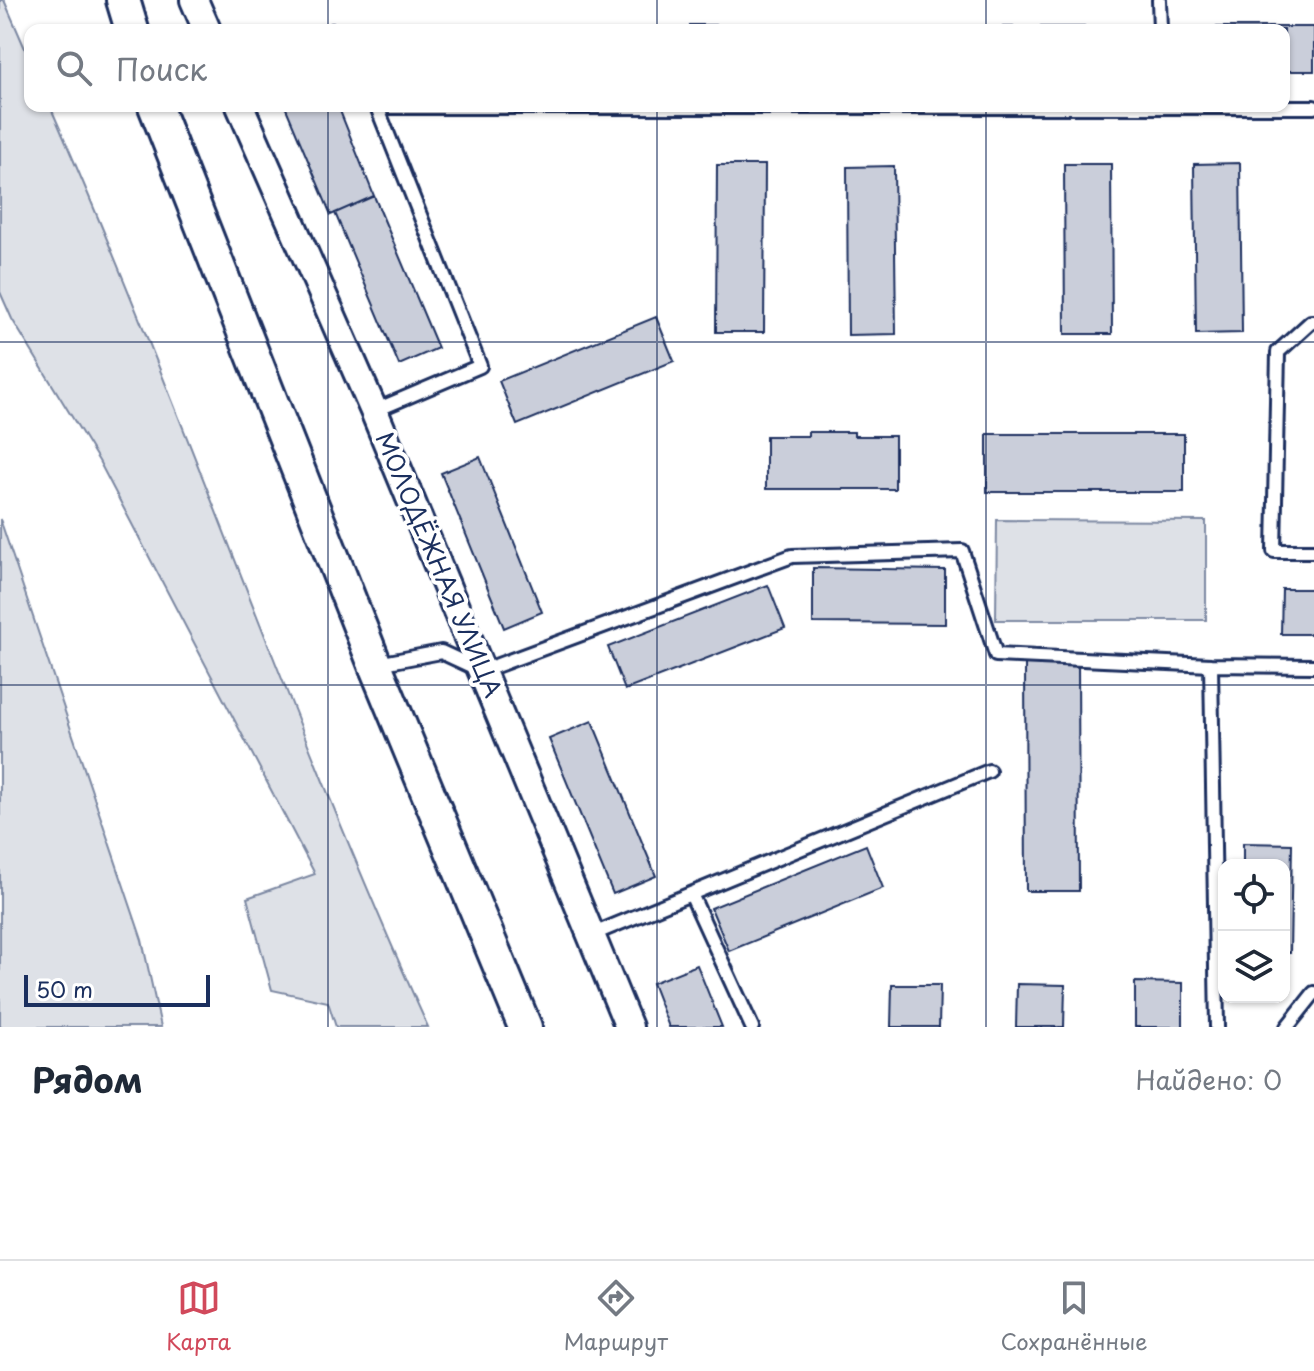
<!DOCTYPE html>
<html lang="ru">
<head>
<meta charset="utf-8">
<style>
  body { margin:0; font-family:"Playpen Sans",sans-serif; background:#f6f6f7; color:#1f2937 }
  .controls { position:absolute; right:24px; bottom:24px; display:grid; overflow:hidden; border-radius:16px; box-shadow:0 2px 6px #0004 }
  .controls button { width:72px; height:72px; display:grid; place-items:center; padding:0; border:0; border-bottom:2px solid #e0e1e3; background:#fff; color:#1f2937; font:40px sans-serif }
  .scale { position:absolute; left:24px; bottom:20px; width:186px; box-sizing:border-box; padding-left:8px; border:4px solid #1b2f5e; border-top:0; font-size:22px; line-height:28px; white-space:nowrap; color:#1b2f5e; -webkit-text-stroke:6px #fff; paint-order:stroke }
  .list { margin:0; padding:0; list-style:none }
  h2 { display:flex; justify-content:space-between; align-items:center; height:104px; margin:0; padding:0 32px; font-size:34px }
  h2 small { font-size:26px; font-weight:400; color:#747a83 }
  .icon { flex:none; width:44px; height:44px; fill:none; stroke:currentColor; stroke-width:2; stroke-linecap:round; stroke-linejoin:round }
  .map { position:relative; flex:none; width:1314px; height:1027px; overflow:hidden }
  .search { position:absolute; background:#fff; box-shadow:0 2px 6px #0004; left:24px; right:24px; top:24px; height:88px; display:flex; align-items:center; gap:20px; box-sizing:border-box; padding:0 28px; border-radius:16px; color:#747a83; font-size:30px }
  .sheet { height:232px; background:#fff }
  nav { display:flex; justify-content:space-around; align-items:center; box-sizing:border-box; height:112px; border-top:2px solid #e0e1e3; background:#fff; font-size:22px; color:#747a83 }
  nav a { display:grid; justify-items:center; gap:4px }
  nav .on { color:#d1495b }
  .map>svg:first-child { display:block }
  .green { fill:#dee1e7; stroke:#7c88a2; stroke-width:2 }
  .building { fill:#caceda; stroke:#1b2f5e; stroke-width:2 }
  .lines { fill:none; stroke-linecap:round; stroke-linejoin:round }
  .service-casing { stroke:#1b2f5e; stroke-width:18 }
  .minor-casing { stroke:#1b2f5e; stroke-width:32 }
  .tertiary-casing { stroke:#1b2f5e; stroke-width:38 }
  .service { stroke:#fff; stroke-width:12 }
  .minor { stroke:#fff; stroke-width:26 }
  .tertiary { stroke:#fff; stroke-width:32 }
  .grid { fill:none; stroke:#1b2f5e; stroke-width:2; stroke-opacity:0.55 }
  .labels { text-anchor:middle; stroke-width:8; stroke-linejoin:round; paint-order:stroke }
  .street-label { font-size:24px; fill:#1b2f5e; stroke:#fff }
</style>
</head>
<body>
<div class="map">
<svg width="1314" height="1027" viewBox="0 0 1314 1027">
  <rect width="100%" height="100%" fill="#fff"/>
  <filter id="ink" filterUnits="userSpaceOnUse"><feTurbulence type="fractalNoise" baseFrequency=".0125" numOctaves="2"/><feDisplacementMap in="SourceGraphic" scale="16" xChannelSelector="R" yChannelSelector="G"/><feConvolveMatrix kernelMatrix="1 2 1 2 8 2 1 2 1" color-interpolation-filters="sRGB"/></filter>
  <g filter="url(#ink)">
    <path class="green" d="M0 0H4L30 60V106H50C184 410 291 725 428 1027H336L328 1002 272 990 247 898 315 874 99 461 12 319 0 292Z
      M0 519 142 940 161 1027H0Z
      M997 520 1206 521V620H996Z"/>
    <path class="building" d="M331 23H412V27H438V30H331Z
      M690 25H856V30H690Z
      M947 27H1113V30H947Z
      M1203 27H1314V71H1284V30H1203Z
      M285 106H338L374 196 331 215Z
      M1240 163 1242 333 1196 334 1194 164Z
      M1064 164H1111L1112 334H1065Z
      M717 165H765L764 332H716Z
      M894 166 896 334 848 335 847 167Z
      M374 196 438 348 399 365 335 213Z
      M656 317 674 361 517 425 499 381Z
      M808 432H854V436H895V489H766V436H808Z
      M987 434H1184V492H987Z
      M480 457 542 612 504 628 441 473Z
      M813 568 945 570V624L813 623Z
      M768 585 785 628 625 690 608 647Z
      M1282 589H1314V634H1281Z
      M1025 661H1078L1079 891H1026Z
      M592 721 656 876 613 894 549 739Z
      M1243 843 1292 844 1290 953H1284V865H1243Z
      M866 845 883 888 729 951 711 908Z
      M697 965 722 1027H669L652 983Z
      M1135 982 1183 983V1027H1135Z
      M1017 984 1065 985 1064 1027H1016Z
      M892 985H940L939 1027H891Z"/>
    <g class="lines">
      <g class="service-casing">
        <path id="service" d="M1159 0 1160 30
          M1314 322H1311L1278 352 1274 551H1314
          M374 411 480 366 377 107H1314
          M378 664 441 652 482 671 792 556 962 551 996 655 1211 665 1314 666
          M1211 665 1217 1027
          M691 894 752 1027
          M591 935 989 771
          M1287 1027 1314 993"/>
      </g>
      <g class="minor-casing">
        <path id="minor" d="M194 0 207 30
          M240 106 374 411 629 1027"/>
      </g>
      <g class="tertiary-casing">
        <path id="tertiary" d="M123 0 132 30
          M155 106 375 665 525 1027"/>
      </g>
      <use href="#service" class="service"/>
      <use href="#minor" class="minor"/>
      <use href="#tertiary" class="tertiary"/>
    </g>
  </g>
  <path class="grid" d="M328 0V30M657 0V30M986 0V30M328 106V1027M657 106V1027M986 106V1027M0 342H1314M0 685H1314"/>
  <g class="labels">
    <g class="street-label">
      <text transform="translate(438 565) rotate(67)" y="8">МОЛОДЁЖНАЯ УЛИЦА</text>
    </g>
  </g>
</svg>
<div class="controls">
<button><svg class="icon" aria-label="locate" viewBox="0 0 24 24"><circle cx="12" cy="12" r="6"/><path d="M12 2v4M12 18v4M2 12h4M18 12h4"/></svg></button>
<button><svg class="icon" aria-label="layers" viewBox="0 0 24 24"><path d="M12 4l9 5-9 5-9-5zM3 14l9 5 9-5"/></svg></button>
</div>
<div class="scale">50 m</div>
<div class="search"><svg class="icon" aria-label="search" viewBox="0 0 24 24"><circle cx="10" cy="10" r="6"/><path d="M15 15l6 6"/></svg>Поиск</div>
</div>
<section class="sheet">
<h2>Рядом<small>Найдено: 0</small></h2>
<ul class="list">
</ul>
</section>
<nav>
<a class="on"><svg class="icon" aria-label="map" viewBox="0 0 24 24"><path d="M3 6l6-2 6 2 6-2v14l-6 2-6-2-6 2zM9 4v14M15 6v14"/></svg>Карта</a>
<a><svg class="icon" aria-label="directions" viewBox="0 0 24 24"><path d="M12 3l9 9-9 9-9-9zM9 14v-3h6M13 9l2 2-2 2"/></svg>Маршрут</a>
<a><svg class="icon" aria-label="saved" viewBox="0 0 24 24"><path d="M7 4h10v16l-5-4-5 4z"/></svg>Сохранённые</a>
</nav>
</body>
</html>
